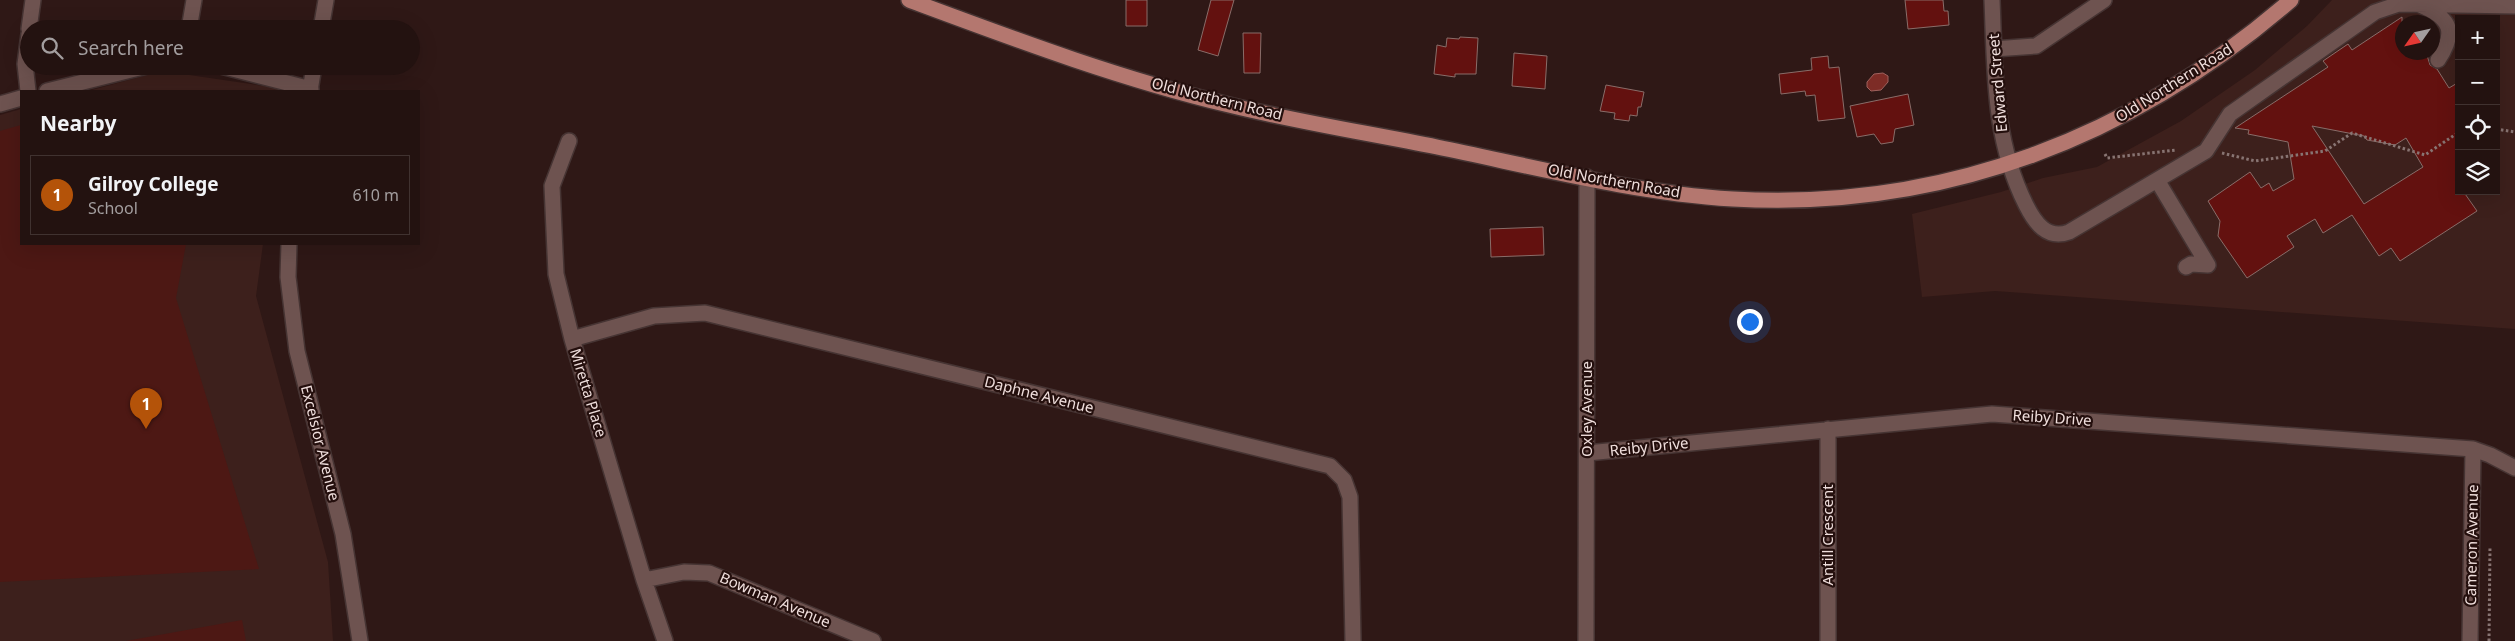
<!DOCTYPE html>
<html lang="en">
<head>
<meta charset="utf-8">
<style>
  body { margin:0; font-family:"Noto Sans",sans-serif; background:#2b1b19; color:#f1f3f6 }
  .controls { position:absolute; right:15px; top:15px; display:grid; overflow:hidden; border-radius:0px; box-shadow:0 5px 20px #0002 }
  .controls button { width:45px; height:45px; display:grid; place-items:center; padding:0; border:0; border-bottom:1px solid #403230; background:#231210; color:#f1f3f6; font:25px sans-serif }
  .compass { position:absolute; left:2395px; top:15px; width:45px; height:45px; border-radius:50%; background:#231210; box-shadow:0 5px 20px #0002; rotate:236deg }
  .you { position:absolute; left:1749px; top:321px; width:18px; height:18px; margin:-12px; border:4px solid #fff; border-radius:50%; background:#1a73e8; box-shadow:0 0 0 8px #1a73e833 }
  .badge { display:grid; place-items:center; width:32px; height:32px; border-radius:50%; background:#b45309; color:#fff; font-size:16px; font-weight:700 }
  .pin { position:absolute; translate:-50% -41px; filter:drop-shadow(0 1px 2px #0008) }
  .pin::after { content:''; position:absolute; top:26px; width:18px; height:15px; background:inherit; clip-path:polygon(0 0,100% 0,50% 100%) }
  .list { margin:0; padding:0; list-style:none }
  h2 { display:flex; justify-content:space-between; align-items:center; height:65px; margin:0; padding:0 20px; font-size:21px }
  h2 small { font-size:16px; font-weight:400; color:#a39e9f }
  .list li { display:grid; grid-template-columns:32px 1fr auto; gap:15px; align-items:center; box-sizing:border-box; height:80px; margin:0 10px 10px; padding:0 10px; border:1px solid #403230; border-radius:0px }
  .list b { display:block; font-size:19px; white-space:nowrap }
  .list p { margin:0; font-size:16px; white-space:nowrap; color:#a39e9f }
  .list em { font-size:16px; font-style:normal; color:#a39e9f }
  .icon { flex:none; width:28px; height:28px; fill:none; stroke:currentColor; stroke-width:2; stroke-linecap:round; stroke-linejoin:round }
  .map { position:relative; flex:none; width:2515px; height:641px; overflow:hidden }
  .search { position:absolute; background:#231210; box-shadow:0 5px 20px #0002; left:20px; top:20px; width:400px; height:55px; display:flex; align-items:center; gap:12px; box-sizing:border-box; padding:0 18px; border-radius:28px; color:#a39e9f; font-size:19px }
  .panel { position:absolute; background:#231210; box-shadow:0 5px 20px #0002; left:20px; top:90px; width:400px; height:155px; border-radius:0px }
  .map>svg:first-child { display:block }
  .built { fill:#3d201c; fill-rule:evenodd }
  .green { fill:#4d1814 }
  .water { fill:#7d2c26; stroke:#9f615d }
  .building { fill:#63110f; stroke:#896d69; fill-rule:evenodd }
  .lines { fill:none; stroke-linecap:round; stroke-linejoin:round }
  .minor-casing { stroke:#463433; stroke-width:18 }
  .major-casing { stroke:#463433; stroke-width:18 }
  .path { stroke:#887472; stroke-width:3; stroke-dasharray:2.5 2.5; stroke-linecap:butt }
  .minor { stroke:#6e5350; stroke-width:15 }
  .major { stroke:#b4776f; stroke-width:15 }
  .labels { text-anchor:middle; stroke-width:4.5; stroke-linejoin:round; paint-order:stroke }
  .street-label { font-size:15px; fill:#efdedc; stroke:#240f0d }
</style>
</head>
<body>
<div class="map">
<svg width="2515" height="641" viewBox="0 0 2515 641">
  <rect width="100%" height="100%" fill="#2f1816"/>
  <path class="built" d="M2332 0H2515V329L1995 291 1922 297 1912 214 2001 192 2043 178 2097 167 2181 121 2255 70 2307 26ZM2459 19H2496V191H2459ZM2402 22H2432V52H2402Z
    M162 71 285 89V91H88Z
    M21 109V244H263L256 296 328 562 333 641H0V115Z"/>
  <path class="green" d="M21 125V244H186L176 298 259 569 0 582V131Z
    M242 620 246 641H126Z"/>
  <path class="water" d="M1874 74 1883 73 1888 76V82L1881 90 1871 91 1867 87V82Z"/>
  <path class="building" d="M1126 0H1147V26H1126Z
    M1211 0H1234L1218 56 1198 50Z
    M1905 0H1943L1944 11H1948L1949 25 1908 29Z
    M2402 17V52H2426L2430 65 2437 69 2449 88 2459 82V191H2463L2477 211 2400 261 2391 248 2379 256 2352 215 2323 233 2315 219 2287 236 2294 247 2247 278 2218 236 2220 221 2208 201 2250 172 2261 188 2269 183 2273 191 2294 179 2288 142 2248 134 2249 130 2235 128 2328 67 2323 61 2348 44 2352 50ZM2312 126 2364 136 2367 140 2395 145 2406 138 2423 167 2364 204Z
    M1243 33H1261L1260 73H1244Z
    M1460 37 1478 38 1476 74H1455V77L1434 74 1437 45 1446 47 1447 38 1459 39Z
    M1514 53 1547 56 1545 89 1512 86Z
    M1828 56 1829 68 1839 67 1845 118 1818 121 1815 95 1806 96 1805 91 1781 94 1779 74 1812 70 1811 58Z
    M1606 85 1644 92 1641 107H1638L1637 116 1630 115 1629 121 1614 119 1615 113 1600 111Z
    M1908 94 1914 125 1895 129 1893 142 1881 144 1874 134 1857 137 1850 106Z
    M1543 227 1544 255 1491 257 1490 229Z"/>
  <g class="lines">
    <g class="minor-casing">
      <path id="minor" d="M1992 0C1995 72 1993 139 2026 205 2035 223 2047 240 2069 232L2206 151 2230 114 2375 12 2399 4 2515 6
        M2420 5C2451 18 2457 32 2438 60
        M29 29 33 0
        M189 29 194 0
        M321 29 326 0
        M1994 49 2036 46 2104 0
        M221 66 311 89
        M28 91 25 64 29 34
        M47 91 147 66
        M310 91 314 66
        M0 104 21 98
        M569 141 552 186 556 274 572 339 644 580 665 641
        M2157 180 2208 265 2191 264 2186 267
        M289 244 288 277 297 351 343 534 360 641
        M572 339 654 316 705 313 1330 466 1344 480 1350 497 1353 641
        M1828 429V641
        M1587 453 1992 414 2473 449 2490 455 2515 468
        M644 580 684 572 709 573 873 641
        M1586 641 1587 177
        M2470 641 2473 449"/>
    </g>
    <g class="major-casing">
      <path id="major" d="M909 0C1014 39 1120 79 1229 105 1298 122 1368 133 1437 147 1535 167 1634 193 1733 199 1944 211 2133 137 2291 0"/>
    </g>
    <path class="path" d="M2496 129 2515 132
      M2222 153 2255 161 2325 151 2352 133 2425 155 2459 132
      M2105 154 2107 158 2176 150
      M2489 641 2490 546"/>
    <use href="#minor" class="minor"/>
    <use href="#major" class="major"/>
  </g>
  <g class="labels">
    <g class="street-label">
      <text transform="translate(1998 83) rotate(-95)" y="5">Edward Street</text>
      <text transform="translate(2174 83) rotate(-32)" y="5">Old Northern Road</text>
      <text transform="translate(1217 99) rotate(14)" y="5">Old Northern Road</text>
      <text transform="translate(1614 181) rotate(10)" y="5">Old Northern Road</text>
      <text transform="translate(588 393) rotate(73)" y="5">Miretta Place</text>
      <text transform="translate(1039 395) rotate(14)" y="5">Daphne Avenue</text>
      <text transform="translate(1587 409) rotate(-90)" y="5">Oxley Avenue</text>
      <text transform="translate(2052 418) rotate(4)" y="5">Reiby Drive</text>
      <text transform="translate(320 443) rotate(76)" y="5">Excelsior Avenue</text>
      <text transform="translate(1649 447) rotate(-6)" y="5">Reiby Drive</text>
      <text transform="translate(1828 535) rotate(-90)" y="5">Antill Crescent</text>
      <text transform="translate(2472 545) rotate(-89)" y="5">Cameron Avenue</text>
      <text transform="translate(775 600) rotate(23)" y="5">Bowman Avenue</text>
    </g>
  </g>
</svg>
<div class="controls">
<button>+</button>
<button>−</button>
<button><svg class="icon" aria-label="locate" viewBox="0 0 24 24"><circle cx="12" cy="12" r="6"/><path d="M12 2v4M12 18v4M2 12h4M18 12h4"/></svg></button>
<button><svg class="icon" aria-label="layers" viewBox="0 0 24 24"><path d="M12 4l9 5-9 5-9-5zM3 14l9 5 9-5"/></svg></button>
</div>
<svg class="compass" viewBox="-18 -18 36 36"><path d="M0-13l5 13h-10z" fill="#e53935"/><path d="M0 13l5-13h-10z" fill="#a39e9f"/></svg>
<div class="you"></div>
<div class="pin badge" style="left:146px;top:429px">1</div>
<div class="search"><svg class="icon" aria-label="search" viewBox="0 0 24 24"><circle cx="10" cy="10" r="6"/><path d="M15 15l6 6"/></svg>Search here</div>
<section class="panel">
<h2>Nearby<small></small></h2>
<ul class="list">
<li><span class="badge">1</span><div><b>Gilroy College</b><p>School</p></div><em>610 m</em></li>
</ul>
</section>
</div>
</body>
</html>
